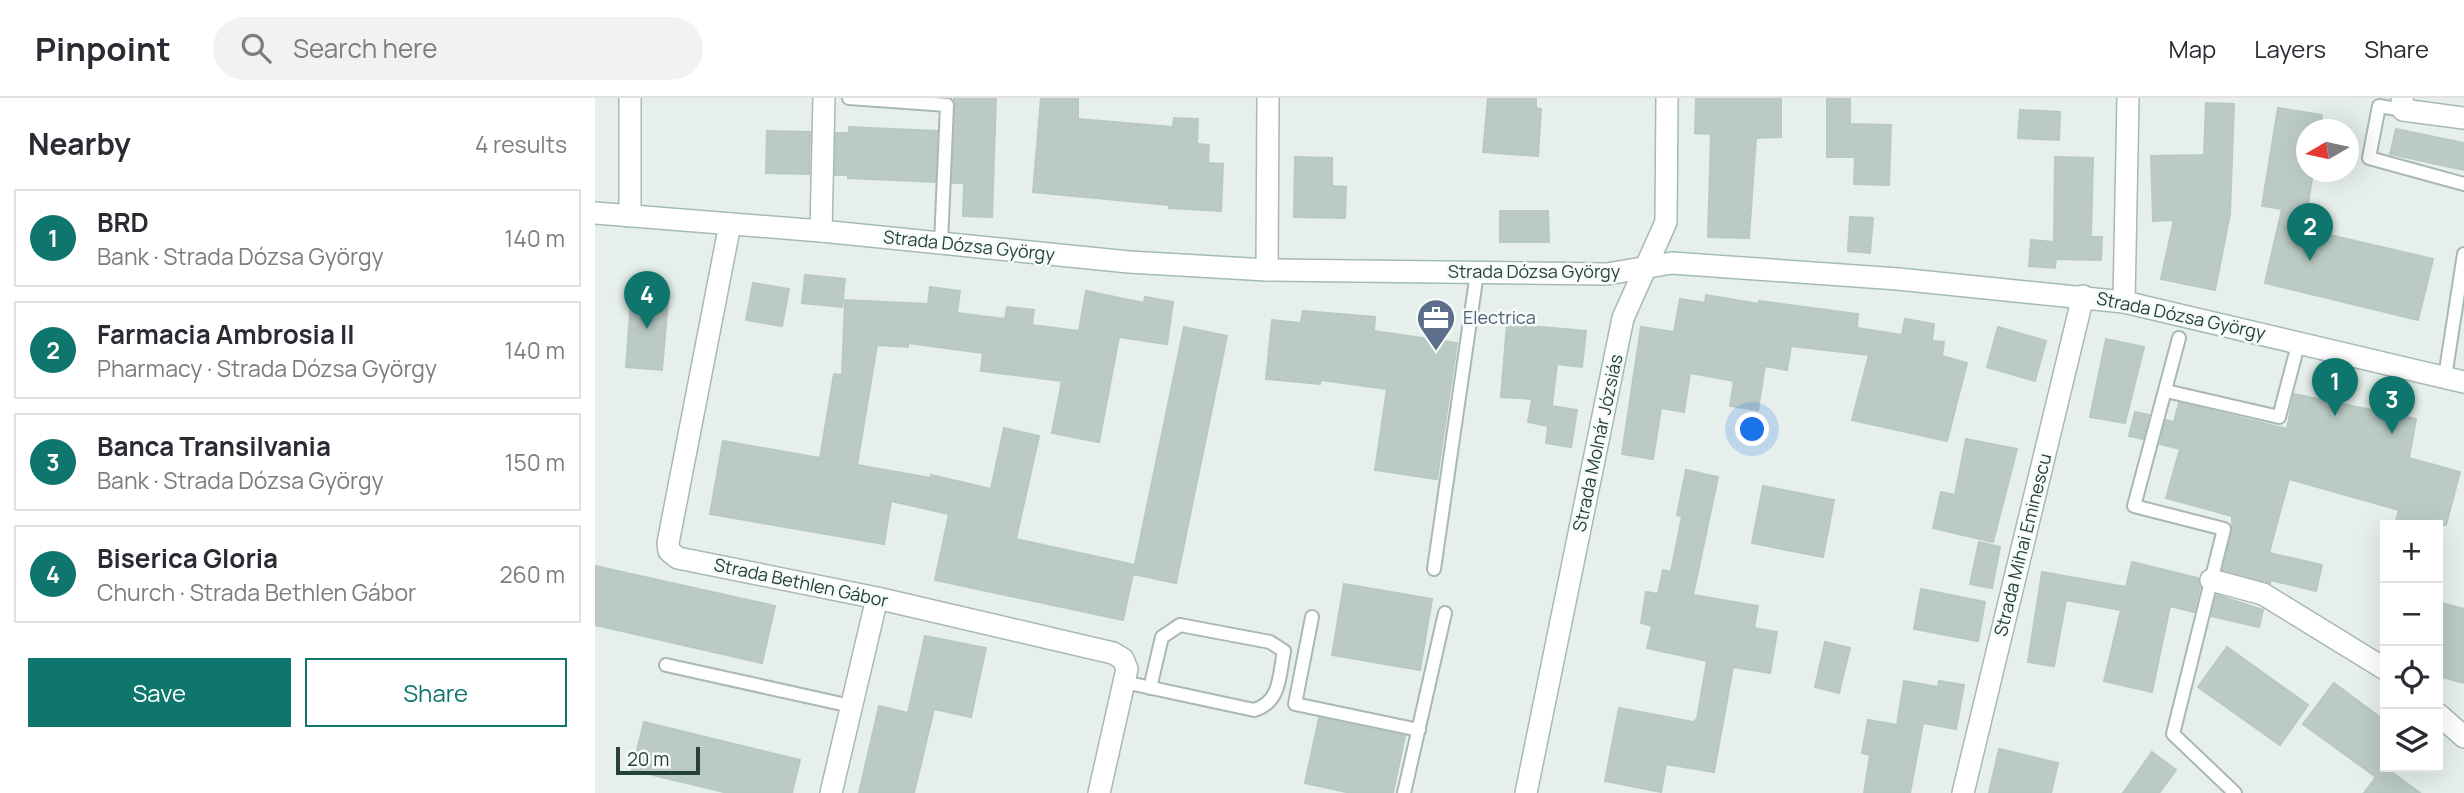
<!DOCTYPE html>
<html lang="en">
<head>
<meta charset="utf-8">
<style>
  body { margin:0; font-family:Manrope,sans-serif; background:#f2f2f3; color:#2b2b33 }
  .controls { position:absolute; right:21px; bottom:21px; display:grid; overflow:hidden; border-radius:0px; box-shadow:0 7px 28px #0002 }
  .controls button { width:63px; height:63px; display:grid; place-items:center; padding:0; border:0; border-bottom:2px solid #e1e1e2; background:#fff; color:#2b2b33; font:35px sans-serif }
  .compass { position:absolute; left:1701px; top:21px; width:63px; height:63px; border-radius:50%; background:#fff; box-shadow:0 7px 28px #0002; rotate:261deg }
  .scale { position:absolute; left:21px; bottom:18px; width:84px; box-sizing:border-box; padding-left:7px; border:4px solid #24423a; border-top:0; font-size:19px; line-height:24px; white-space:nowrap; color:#24423a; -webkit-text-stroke:5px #f7fbf9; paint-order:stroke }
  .you { position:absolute; left:1158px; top:332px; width:24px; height:24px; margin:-18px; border:5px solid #fff; border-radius:50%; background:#1a73e8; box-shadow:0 0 0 10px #1a73e833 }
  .badge { display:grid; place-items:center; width:46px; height:46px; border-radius:50%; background:#0f766e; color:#fff; font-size:23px; font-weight:700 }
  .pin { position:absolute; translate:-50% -58px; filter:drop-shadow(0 2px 4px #0008) }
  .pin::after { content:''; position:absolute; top:37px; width:24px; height:21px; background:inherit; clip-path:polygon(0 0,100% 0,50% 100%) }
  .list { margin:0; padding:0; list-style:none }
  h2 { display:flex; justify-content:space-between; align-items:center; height:91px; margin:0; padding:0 28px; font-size:30px }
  h2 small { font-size:23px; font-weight:400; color:#7c7c81 }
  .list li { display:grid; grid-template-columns:46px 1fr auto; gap:21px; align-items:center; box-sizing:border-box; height:98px; margin:0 14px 14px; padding:0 14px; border:2px solid #e1e1e2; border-radius:0px }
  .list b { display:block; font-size:26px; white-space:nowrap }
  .list p { margin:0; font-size:23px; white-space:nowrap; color:#7c7c81 }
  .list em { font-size:23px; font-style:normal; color:#7c7c81 }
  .actions { display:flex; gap:14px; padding:21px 28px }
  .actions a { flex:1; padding:16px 0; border:2px solid #0f766e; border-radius:0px; text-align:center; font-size:24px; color:#0f766e }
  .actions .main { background:#0f766e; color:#fff }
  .icon { flex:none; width:38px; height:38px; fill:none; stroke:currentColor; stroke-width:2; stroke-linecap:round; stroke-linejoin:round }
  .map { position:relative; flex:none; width:1869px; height:695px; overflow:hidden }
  header { display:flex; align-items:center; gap:42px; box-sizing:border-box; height:98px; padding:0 35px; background:#fff; border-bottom:2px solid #e1e1e2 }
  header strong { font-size:33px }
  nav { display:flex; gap:38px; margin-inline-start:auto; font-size:24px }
  .search { width:490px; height:63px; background:#f2f2f3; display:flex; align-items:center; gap:18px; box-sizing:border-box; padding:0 24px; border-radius:38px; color:#7c7c81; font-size:26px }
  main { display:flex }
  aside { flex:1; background:#fff }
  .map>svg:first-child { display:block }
  .building { fill:#bbcac4; stroke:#b8c9c2; stroke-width:2 }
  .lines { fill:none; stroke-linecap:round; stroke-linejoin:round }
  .lane-casing { stroke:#a8b8b2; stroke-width:16 }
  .street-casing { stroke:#a8b8b2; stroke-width:24 }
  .secondary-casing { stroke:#a4bbb3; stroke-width:24 }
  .lane { stroke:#fff; stroke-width:12 }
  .street { stroke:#fff; stroke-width:21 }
  .secondary { stroke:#fff; stroke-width:21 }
  .labels { text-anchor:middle; stroke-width:5; stroke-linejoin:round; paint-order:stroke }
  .street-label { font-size:18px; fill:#24423a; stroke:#f7fbf9 }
  .service-label { font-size:18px; fill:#4e5e75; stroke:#f7fbf9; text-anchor:start }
</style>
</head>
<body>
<header>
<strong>Pinpoint</strong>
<div class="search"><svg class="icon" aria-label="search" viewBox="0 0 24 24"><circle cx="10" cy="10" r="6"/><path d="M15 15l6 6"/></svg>Search here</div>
<nav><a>Map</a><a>Layers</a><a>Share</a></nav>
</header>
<main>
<aside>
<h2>Nearby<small>4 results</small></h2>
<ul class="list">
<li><span class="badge">1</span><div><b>BRD</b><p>Bank · Strada Dózsa György</p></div><em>140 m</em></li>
<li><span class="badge">2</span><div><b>Farmacia Ambrosia II</b><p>Pharmacy · Strada Dózsa György</p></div><em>140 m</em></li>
<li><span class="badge">3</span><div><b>Banca Transilvania</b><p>Bank · Strada Dózsa György</p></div><em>150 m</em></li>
<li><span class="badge">4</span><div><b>Biserica Gloria</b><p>Church · Strada Bethlen Gábor</p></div><em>260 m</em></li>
</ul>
<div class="actions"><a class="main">Save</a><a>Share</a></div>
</aside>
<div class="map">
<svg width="1869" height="695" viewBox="0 0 1869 695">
  <rect width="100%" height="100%" fill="#e6efeb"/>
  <path class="building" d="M359 0H401L397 119 368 118 369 85H357Z
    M446 0H483V21L578 29 579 20 603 21 602 46 614 47 613 65 628 66 626 113 574 110V107L438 94Z
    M893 0H941V10L946 11 943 58 888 54Z
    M1101 0H1186V39L1161 40 1154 140 1113 139 1116 36 1100 35Z
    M1232 0H1255V26L1296 27 1294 87 1259 86 1260 59H1232Z
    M1611 5 1639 6 1635 116 1620 192 1566 181 1579 122 1558 123 1556 58 1609 57Z
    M1683 10 1727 17 1725 32H1712V74H1718L1709 131 1838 161 1823 222 1670 185 1687 111 1667 108Z
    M1425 12 1465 14 1464 42 1423 40Z
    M254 29 342 33 340 84 253 80V77H240L241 35H254Z
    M1801 31 1869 45V72L1795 56Z
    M172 33 215 34 214 76 171 75Z
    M700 59 737 60V88L751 89 750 120 699 119Z
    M1460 59 1498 60 1496 139H1507L1506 162 1461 161 1460 170 1434 168 1436 142 1459 144Z
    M905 113H953L954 144H905Z
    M1255 119 1278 120 1275 155 1253 153Z
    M210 177 250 181 247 209 207 205Z
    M158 185 194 191 187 228 151 222Z
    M37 189 74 192 67 272 31 269Z
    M335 189 365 193 362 215 410 221 412 209 439 212 437 227 484 233 491 193 549 205 550 199 578 204 572 246 524 239 504 344 457 335 467 283 386 273 388 255 313 245V249L282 247 262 367 336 380V377L396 391 409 330 444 338 421 441 540 467 528 522 340 482 354 416 296 403 289 446 115 416 128 343 225 360 239 276 247 277 250 202 333 206Z
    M1111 197 1164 206V203L1263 216 1262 230 1307 237 1310 221 1339 226 1337 243 1349 244 1347 258 1372 265 1352 343 1257 322 1274 257 1196 248 1192 272 1170 268 1163 312 1135 308 1139 283 1095 275 1089 314 1066 310 1058 361 1027 356 1046 229 1079 234 1085 201 1110 205Z
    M708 213 780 219 779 233 862 245 842 381 780 372 792 291 726 282 725 286 671 281 677 222 706 225Z
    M912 226 991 233 987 269 962 266 957 308 982 312 976 349 951 345 953 328 933 324 937 301 906 299Z
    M589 229 632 238 581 485 538 476Z
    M1403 229 1451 243 1440 283 1392 269Z
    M1511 241 1549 249 1530 325 1495 319Z
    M1699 296 1821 321 1814 360 1865 374 1851 427H1800L1804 412 1694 381 1674 455 1727 467 1721 493 1675 482V485L1628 472 1637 433V418L1571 400 1585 351 1565 346 1571 322 1579 324 1584 305 1692 331Z
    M1540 314 1554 317 1548 341 1534 338Z
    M1371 341 1422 351 1398 444 1338 430 1346 394 1360 397Z
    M1091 372 1123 379 1098 497 1163 508 1159 530 1182 534 1175 575 1138 569 1119 674 1071 666 1066 694 1010 683 1024 610 1098 624 1102 621 1112 563 1052 550 1057 528 1046 525 1051 494 1063 496 1068 472 1076 474 1087 418 1082 417Z
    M1168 388 1239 402 1228 459 1157 445Z
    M1384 444 1405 449 1397 490 1375 486Z
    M1537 464 1603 480 1605 489 1599 514 1575 508 1557 594 1509 583 1526 512 1471 502 1459 568 1433 564 1447 474 1531 489Z
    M0 468 180 508 167 565 0 527Z
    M749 486 837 501 825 572 737 557Z
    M1326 491 1390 504 1383 543 1319 531Z
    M1622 497 1668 512 1664 529 1616 518Z
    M1843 504 1869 511V585L1843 578Z
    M330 538 391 550 376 619 339 611 319 695H264L284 608 313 615Z
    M1230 544 1255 550 1244 595 1220 589Z
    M1632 549 1713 607 1685 647 1603 589Z
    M1309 583 1343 589 1344 583 1369 587 1361 631 1328 625 1315 695H1269L1275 657 1267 655 1273 622 1302 627Z
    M1739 585 1790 623V669L1825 695H1769L1781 679 1708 626Z
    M724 620 810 638 798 695H756L710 685Z
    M49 624 205 662 197 695H133L37 672Z
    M1404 651 1463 665 1456 695H1394Z
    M1557 654 1581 672 1564 695H1528Z"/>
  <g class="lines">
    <g class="lane-casing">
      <path id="lane" d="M254 0 352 7 346 145
        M1808 12 1784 8 1774 60 1869 86
        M1584 240 1539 408 1629 431 1578 636 1640 695
        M1850 279 1869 156
        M1571 293 1684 319 1704 243
        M839 471 882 175
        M717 519 700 606 824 632
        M71 567 256 608
        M529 584 659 612C686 604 684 578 689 553L675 544 585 527 567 539 555 590
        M809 695 850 515"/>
    </g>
    <g class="street-casing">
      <path id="street" d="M35 0V118
        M1807 0 1808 12 1869 20
        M135 126 73 445 74 453 83 460 282 500 518 555 528 561 532 571 504 695
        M226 133 229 0
        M672 172 673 0
        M1529 204 1533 0
        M1616 482 1668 496 1790 571
        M1843 616 1869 639
        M236 695 282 500
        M1368 695 1488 198"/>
    </g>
    <g class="secondary-casing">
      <path id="secondary" d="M0 115 226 133 534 164 672 172 1012 176 1077 165 1303 181 1529 204 1869 284
        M931 695 1028 220 1071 124 1072 0"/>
    </g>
    <use href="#lane" class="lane"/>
    <use href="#street" class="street"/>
    <use href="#secondary" class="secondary"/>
  </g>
  <defs>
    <g id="office-pin" transform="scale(2.0125)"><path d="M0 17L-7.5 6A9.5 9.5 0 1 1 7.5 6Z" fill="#5c6f8a" stroke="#f7fbf9"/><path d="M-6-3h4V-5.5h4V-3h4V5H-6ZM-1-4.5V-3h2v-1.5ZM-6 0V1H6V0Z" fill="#fff"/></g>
  </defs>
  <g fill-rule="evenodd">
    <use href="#office-pin" x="841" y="220"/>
  </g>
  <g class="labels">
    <g class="street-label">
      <text transform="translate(374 148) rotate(6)" y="6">Strada Dózsa György</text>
      <text x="939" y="180">Strada Dózsa György</text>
      <text transform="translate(1586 218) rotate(12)" y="6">Strada Dózsa György</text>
      <text transform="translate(1003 345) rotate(-78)" y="6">Strada Molnár Józsiás</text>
      <text transform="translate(1428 447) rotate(-76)" y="6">Strada Mihai Eminescu</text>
      <text transform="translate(206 485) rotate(12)" y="6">Strada Bethlen Gábor</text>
    </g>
    <g class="service-label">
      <text x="868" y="226">Electrica</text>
    </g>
  </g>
</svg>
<div class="controls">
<button>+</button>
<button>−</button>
<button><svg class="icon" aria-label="locate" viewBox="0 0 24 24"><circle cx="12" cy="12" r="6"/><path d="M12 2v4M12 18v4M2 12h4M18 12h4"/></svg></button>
<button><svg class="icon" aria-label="layers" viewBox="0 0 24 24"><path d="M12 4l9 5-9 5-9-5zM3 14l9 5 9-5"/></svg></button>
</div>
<svg class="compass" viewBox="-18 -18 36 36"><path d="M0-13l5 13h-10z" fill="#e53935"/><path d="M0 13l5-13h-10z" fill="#7c7c81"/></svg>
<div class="scale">20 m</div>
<div class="you"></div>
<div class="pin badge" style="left:1740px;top:318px">1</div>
<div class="pin badge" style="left:1715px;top:163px">2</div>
<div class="pin badge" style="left:1797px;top:336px">3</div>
<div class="pin badge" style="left:52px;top:231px">4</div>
</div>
</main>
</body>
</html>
